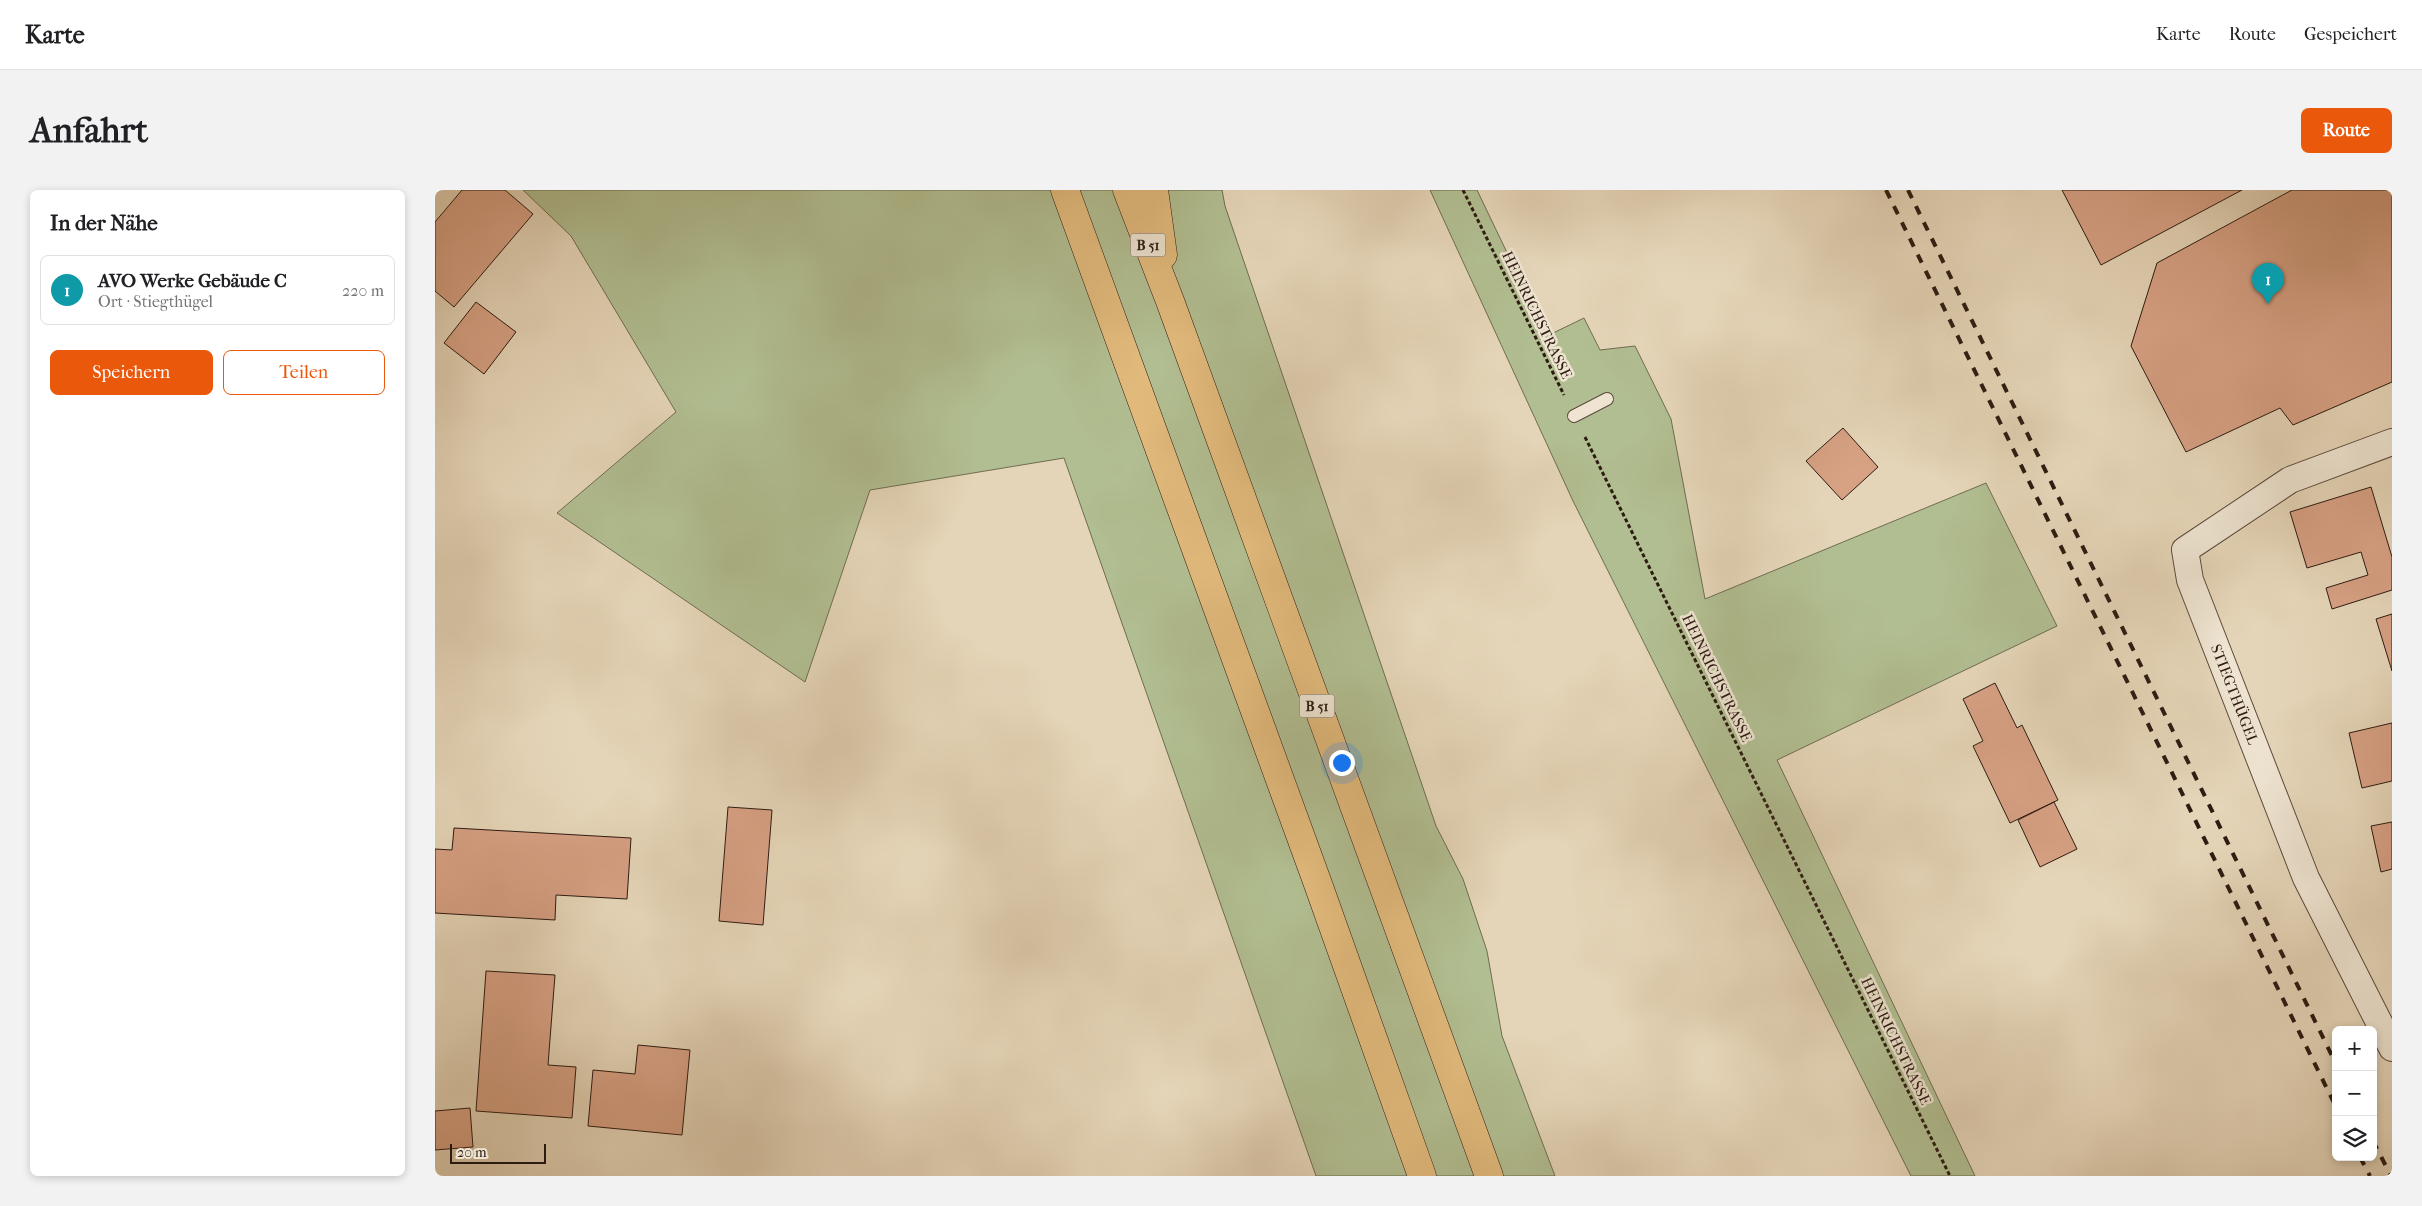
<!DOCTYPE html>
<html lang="de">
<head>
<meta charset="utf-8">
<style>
  body { margin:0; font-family:"IM FELL French Canon",serif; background:#f2f2f2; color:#202124 }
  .controls { position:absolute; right:15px; bottom:15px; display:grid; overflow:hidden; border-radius:8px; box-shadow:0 2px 8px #0003 }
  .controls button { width:45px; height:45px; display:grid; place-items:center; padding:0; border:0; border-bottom:1px solid #e0e0e0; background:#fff; color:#202124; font:25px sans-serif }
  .scale { position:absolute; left:15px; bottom:12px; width:96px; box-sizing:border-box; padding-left:5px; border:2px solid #2d1b12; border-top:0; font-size:14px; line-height:18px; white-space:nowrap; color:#2d1b12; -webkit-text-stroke:4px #eee4d1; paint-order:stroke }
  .you { position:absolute; left:906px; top:572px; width:18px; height:18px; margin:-12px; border:4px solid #fff; border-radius:50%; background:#1a73e8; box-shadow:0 0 0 8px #1a73e833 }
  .badge { display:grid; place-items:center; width:32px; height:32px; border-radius:50%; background:#ea580c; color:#fff; font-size:16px; font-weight:700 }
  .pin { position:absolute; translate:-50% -41px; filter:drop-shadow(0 1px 2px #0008) }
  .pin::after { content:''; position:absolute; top:26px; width:18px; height:15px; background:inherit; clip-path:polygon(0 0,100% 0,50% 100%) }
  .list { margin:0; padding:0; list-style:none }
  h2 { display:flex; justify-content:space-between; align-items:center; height:65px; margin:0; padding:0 20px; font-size:21px }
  h2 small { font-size:16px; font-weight:400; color:#757577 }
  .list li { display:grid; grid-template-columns:32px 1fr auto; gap:15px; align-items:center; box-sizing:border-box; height:70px; margin:0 10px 10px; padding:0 10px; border:1px solid #e0e0e0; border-radius:8px }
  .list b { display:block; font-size:19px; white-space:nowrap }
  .list p { margin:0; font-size:16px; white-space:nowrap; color:#757577 }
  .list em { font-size:16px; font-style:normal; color:#757577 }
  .actions { display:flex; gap:10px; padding:15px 20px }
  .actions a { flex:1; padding:11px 0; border:1px solid #ea580c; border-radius:8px; text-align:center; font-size:18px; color:#ea580c }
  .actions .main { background:#ea580c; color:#fff }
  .icon { flex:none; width:28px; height:28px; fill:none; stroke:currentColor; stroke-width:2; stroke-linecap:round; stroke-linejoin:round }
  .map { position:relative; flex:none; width:1957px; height:986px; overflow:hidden; border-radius:8px }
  header { display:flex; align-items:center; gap:30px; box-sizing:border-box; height:70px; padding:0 25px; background:#fff; border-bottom:1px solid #e0e0e0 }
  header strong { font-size:24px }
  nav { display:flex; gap:28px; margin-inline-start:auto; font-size:18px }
  .intro { display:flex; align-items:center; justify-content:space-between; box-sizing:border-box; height:120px; padding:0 30px }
  h1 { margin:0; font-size:35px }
  .button { padding:12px 22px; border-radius:8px; background:#ea580c; color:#fff; font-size:18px; font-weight:700 }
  main { display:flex; gap:30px; padding:0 30px }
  aside { flex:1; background:#fff; border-radius:8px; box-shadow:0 2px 8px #0003 }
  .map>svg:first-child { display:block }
  .green { fill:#b1be91; stroke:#6f6c52 }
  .building { fill:#d7a184; stroke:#2d1b12 }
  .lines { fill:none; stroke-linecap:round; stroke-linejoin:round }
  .lane-casing { stroke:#5b4a3c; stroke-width:14 }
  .street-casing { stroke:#5b4a3c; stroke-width:28 }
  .highway-casing { stroke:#2d1b12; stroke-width:29 }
  .path { stroke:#2d1b12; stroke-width:3; stroke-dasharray:4 2.5; stroke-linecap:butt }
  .lane { stroke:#eee4d1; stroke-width:12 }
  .street { stroke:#eee4d1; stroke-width:26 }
  .highway { stroke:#e2ba7c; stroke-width:28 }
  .rail { stroke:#2d1b12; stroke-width:4; stroke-dasharray:9 9; stroke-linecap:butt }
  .labels { text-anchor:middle; stroke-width:5; stroke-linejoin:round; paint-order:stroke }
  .shield { fill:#eee4d1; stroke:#67574b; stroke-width:1 }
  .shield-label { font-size:14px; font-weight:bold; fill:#2d1b12 }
  .street-label { font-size:15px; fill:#2d1b12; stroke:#eee4d1 }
</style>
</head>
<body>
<header>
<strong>Karte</strong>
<nav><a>Karte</a><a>Route</a><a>Gespeichert</a></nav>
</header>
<div class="intro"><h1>Anfahrt</h1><a class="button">Route</a></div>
<main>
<aside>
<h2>In der Nähe<small></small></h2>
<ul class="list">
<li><span class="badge" style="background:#0f9aa8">1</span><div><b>AVO Werke Gebäude C</b><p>Ort · Stiegthügel</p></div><em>220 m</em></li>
</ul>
<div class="actions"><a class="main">Speichern</a><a>Teilen</a></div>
</aside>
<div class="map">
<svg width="1957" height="986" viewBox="0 0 1957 986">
  <rect width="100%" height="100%" fill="#e5d5b8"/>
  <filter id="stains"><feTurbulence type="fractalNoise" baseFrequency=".004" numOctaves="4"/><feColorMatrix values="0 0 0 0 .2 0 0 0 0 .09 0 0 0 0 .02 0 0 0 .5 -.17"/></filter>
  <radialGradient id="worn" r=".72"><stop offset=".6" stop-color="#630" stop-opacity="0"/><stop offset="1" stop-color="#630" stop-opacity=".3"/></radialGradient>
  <path class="green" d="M88 0H787L790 16 1001 636 1028 689 1052 761 1067 846 1120 986H881L629 268 435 300 370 492 122 323 241 222 136 46Z
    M995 0H1042L1112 146 1149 128 1165 160 1200 156 1236 229 1270 409 1551 293 1622 436 1342 570 1540 986H1476L1138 311Z"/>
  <path class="building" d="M27 0H70L98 24 19 117 0 101V32Z
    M1627 0H1807L1666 75Z
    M1857 0H1957V192L1858 235 1845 218 1751 262 1696 156 1722 73Z
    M41 112 81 142 49 184 9 153Z
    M1408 238 1443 277 1407 310 1371 271Z
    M1936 297 1957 367V400L1897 419 1891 398 1933 385 1926 362 1872 378 1855 322Z
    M1957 424V481L1941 429Z
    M1560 493 1582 538 1587 535 1623 610 1575 633 1538 556 1548 551 1528 509Z
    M1957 533V591L1927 598 1914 543Z
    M1619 612 1642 659 1605 677 1583 630Z
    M293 617 337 620 328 735 284 731Z
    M1957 632V679L1946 682 1936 636Z
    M19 638 196 648 192 709 121 705 120 730 0 723V659L17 660Z
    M51 781 120 785 113 875 141 877 137 928 41 921Z
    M203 855 255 860 247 945 153 936 158 880 200 884Z
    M35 918 38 957 0 960V921Z"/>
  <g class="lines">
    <g class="lane-casing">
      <path id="lane" d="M1139 226 1172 209"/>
    </g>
    <g class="street-casing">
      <g id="street">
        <path id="s1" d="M1957 252 1855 290 1750 360 1755 390 1871 688 1957 858"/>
      </g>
    </g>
    <g class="highway-casing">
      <path id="highway" d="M630 0 883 694 987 986
        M692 0 735 111 1054 986
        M719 0 728 65"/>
    </g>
    <path class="path" d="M1028 0 1129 205
      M1150 247 1515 986"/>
    <use href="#lane" class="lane"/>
    <use href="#street" class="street"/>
    <use href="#highway" class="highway"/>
    <path class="rail" d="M1451 0 1901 917
      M1473 0 1901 874
      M1938 951 1956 986
      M1925 967 1935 986"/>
  </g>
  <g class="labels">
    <g class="shield">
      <rect x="695.5" y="43.5" width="35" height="23" rx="4"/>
      <rect x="864.5" y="504.5" width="35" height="23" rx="4"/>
    </g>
    <g class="shield-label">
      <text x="713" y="60">B 51</text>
      <text x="882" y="521">B 51</text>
    </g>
    <g class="street-label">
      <text transform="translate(1102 125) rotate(64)" y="5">HEINRICHSTRASSE</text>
      <text transform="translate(1282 488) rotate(64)" y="5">HEINRICHSTRASSE</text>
      <text dy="5" stroke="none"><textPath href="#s1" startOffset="388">STIEGTHÜGEL</textPath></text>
      <text transform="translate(1461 851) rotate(64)" y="5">HEINRICHSTRASSE</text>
    </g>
  </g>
  <rect width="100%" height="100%" filter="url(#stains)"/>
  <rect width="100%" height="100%" fill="url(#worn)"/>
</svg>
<div class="controls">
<button>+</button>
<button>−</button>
<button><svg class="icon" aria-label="layers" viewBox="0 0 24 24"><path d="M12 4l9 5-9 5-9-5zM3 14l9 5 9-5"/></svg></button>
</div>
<div class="scale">20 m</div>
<div class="you"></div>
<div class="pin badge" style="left:1833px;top:114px;background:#0f9aa8">1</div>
</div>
</main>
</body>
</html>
